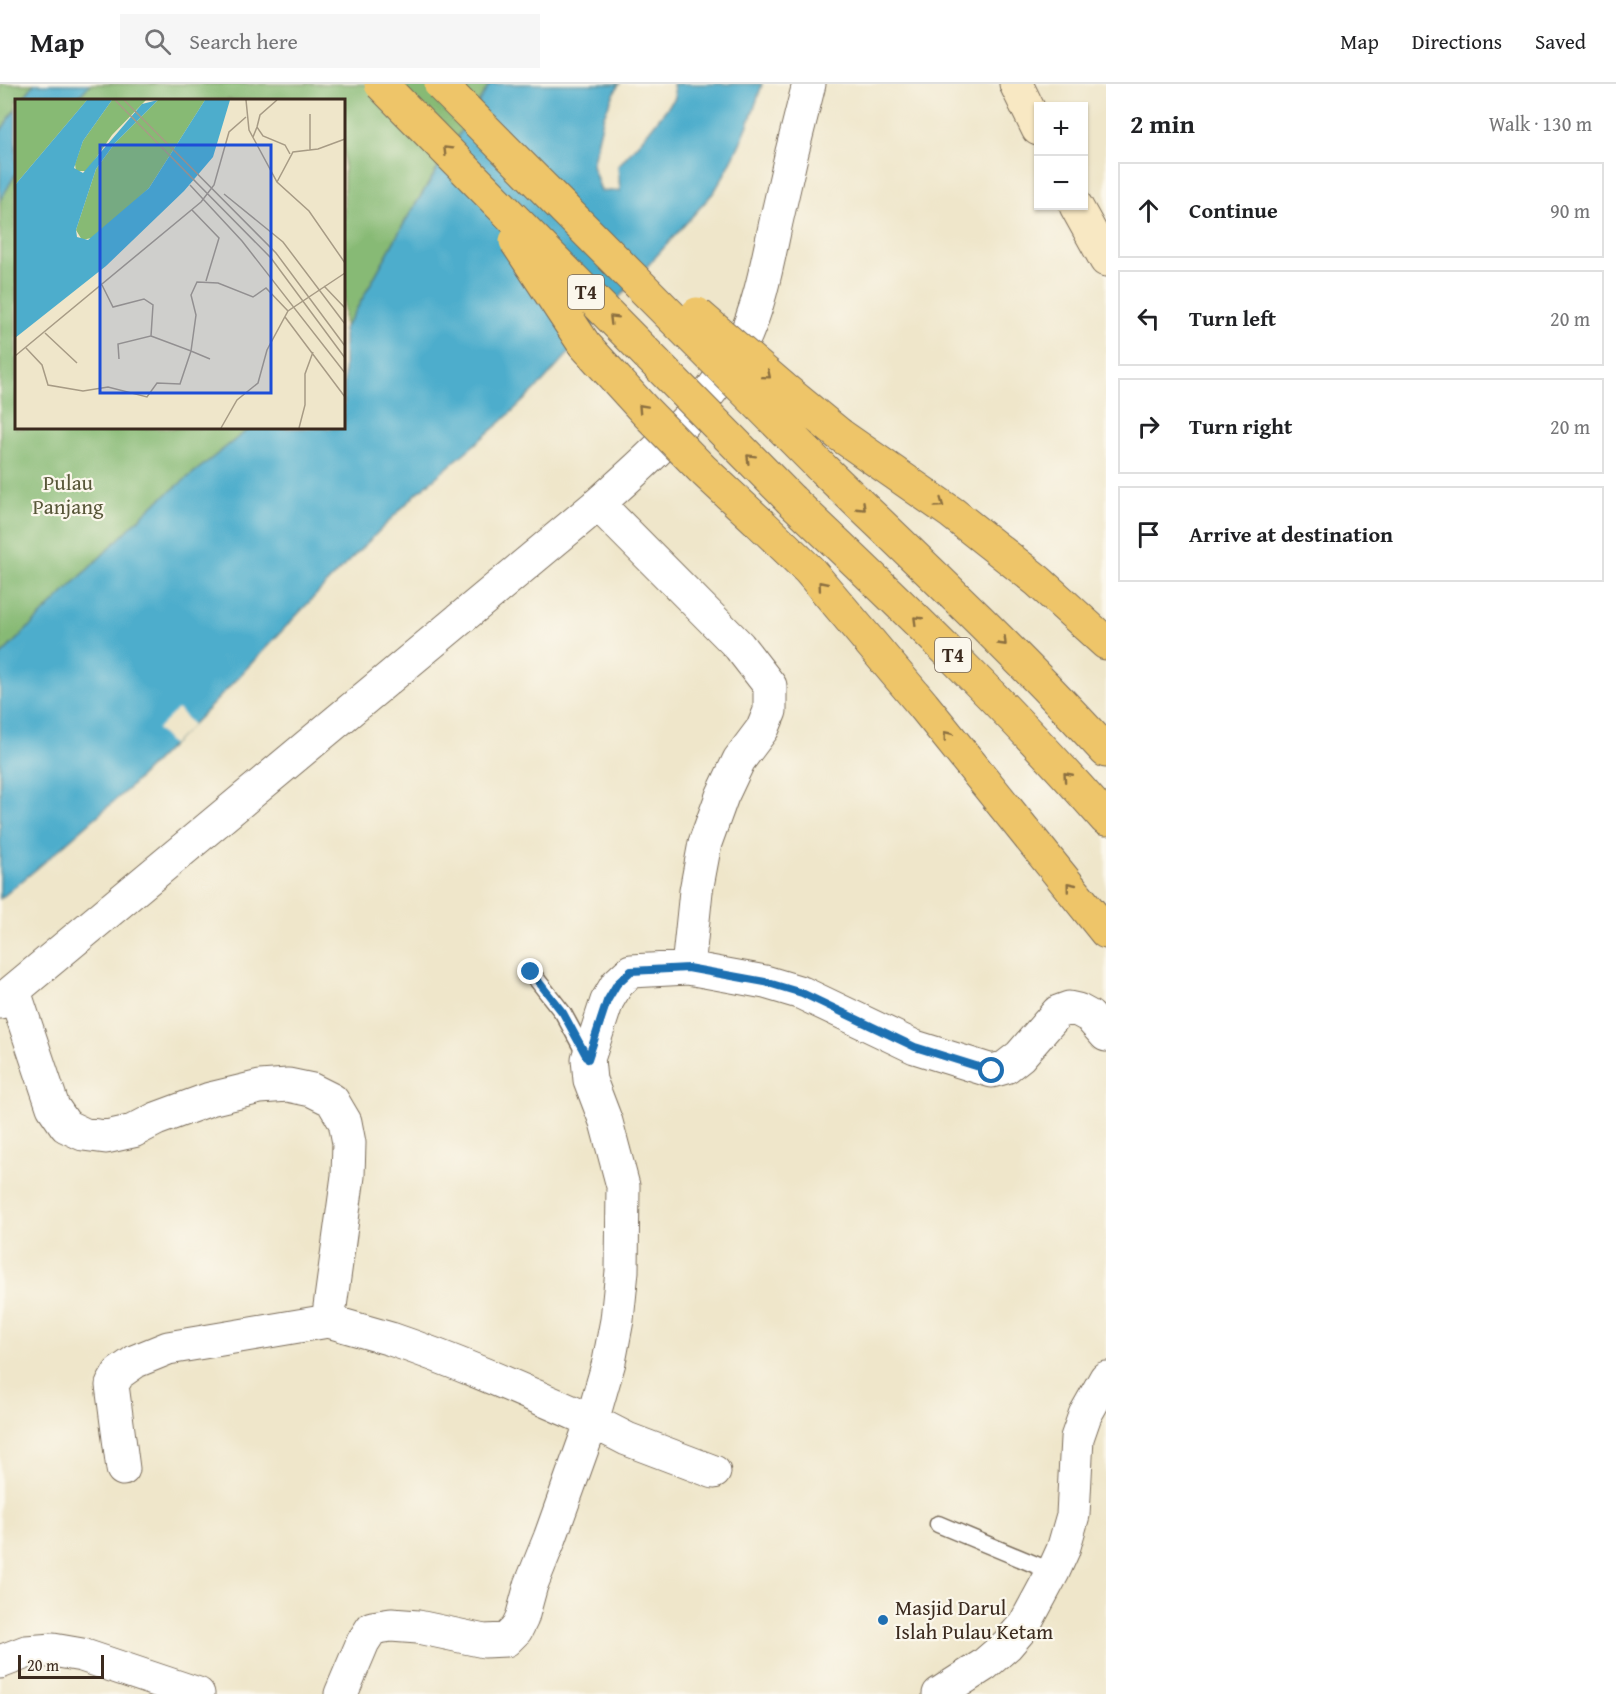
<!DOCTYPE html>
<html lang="en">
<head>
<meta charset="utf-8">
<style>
  body { margin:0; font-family:"Gentium Book Plus",serif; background:#f6f6f6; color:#202124 }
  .controls { position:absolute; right:18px; top:18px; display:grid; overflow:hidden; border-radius:0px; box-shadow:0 2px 4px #0004 }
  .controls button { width:54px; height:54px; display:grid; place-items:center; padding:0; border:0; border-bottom:2px solid #e0e0e0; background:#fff; color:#202124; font:30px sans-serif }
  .scale { position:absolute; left:18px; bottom:15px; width:86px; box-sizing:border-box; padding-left:6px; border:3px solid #3b2a1e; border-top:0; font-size:16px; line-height:21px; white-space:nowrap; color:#3b2a1e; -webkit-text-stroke:4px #fbf7ec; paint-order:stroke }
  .stop { position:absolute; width:18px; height:18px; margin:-14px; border:4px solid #1f6fb2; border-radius:50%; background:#fff }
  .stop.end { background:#1f6fb2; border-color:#fff; box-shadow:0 2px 6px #0008 }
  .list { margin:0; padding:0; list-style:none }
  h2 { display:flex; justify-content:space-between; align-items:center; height:78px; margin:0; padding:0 24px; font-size:26px }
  h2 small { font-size:20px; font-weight:400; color:#757577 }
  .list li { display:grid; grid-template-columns:39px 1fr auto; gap:18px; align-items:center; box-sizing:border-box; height:96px; margin:0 12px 12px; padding:0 12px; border:2px solid #e0e0e0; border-radius:0px }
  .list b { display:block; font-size:22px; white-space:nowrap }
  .list em { font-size:20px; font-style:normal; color:#757577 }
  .icon { flex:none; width:33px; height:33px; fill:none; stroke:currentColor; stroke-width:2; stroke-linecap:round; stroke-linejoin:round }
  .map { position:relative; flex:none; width:1106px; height:1610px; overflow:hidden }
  header { display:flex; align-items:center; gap:36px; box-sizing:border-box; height:84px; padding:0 30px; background:#fff; border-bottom:2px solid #e0e0e0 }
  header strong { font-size:28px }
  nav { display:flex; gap:33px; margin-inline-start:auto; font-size:21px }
  .search { width:420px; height:54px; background:#f6f6f6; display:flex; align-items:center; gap:15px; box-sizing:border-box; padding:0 21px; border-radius:0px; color:#757577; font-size:22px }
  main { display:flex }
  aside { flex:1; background:#fff }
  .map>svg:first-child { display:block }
  .forest { fill:#87ba74; stroke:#617249; stroke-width:1.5 }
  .water { fill:#4dadcc; stroke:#446c75; stroke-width:1.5 }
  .pier { fill:#efe6ca }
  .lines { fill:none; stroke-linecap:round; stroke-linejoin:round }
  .lane-casing { stroke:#7a6c5a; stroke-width:19 }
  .street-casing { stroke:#7a6c5a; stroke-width:35 }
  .secondary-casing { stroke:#7a6c5a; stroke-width:35 }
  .highway-casing { stroke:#7a6c5a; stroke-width:35 }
  .lane { stroke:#fff; stroke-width:16 }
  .street { stroke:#fff; stroke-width:33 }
  .secondary { stroke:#f8e8c3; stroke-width:33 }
  .highway { stroke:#eec569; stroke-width:33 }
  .highway-bridge-casing { stroke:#7a6c5a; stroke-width:35; stroke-linecap:butt }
  .highway-bridge { stroke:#eec569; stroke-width:33 }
  .oneway { stroke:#8c7040 }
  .route { stroke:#1f6fb2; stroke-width:8 }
  .poi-dot { fill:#1f6fb2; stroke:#fbf7ec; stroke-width:2 }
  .labels { text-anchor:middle; stroke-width:4.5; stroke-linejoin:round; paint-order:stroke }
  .shield { fill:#fbf7ec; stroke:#75685c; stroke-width:1.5 }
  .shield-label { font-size:20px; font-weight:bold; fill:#3b2a1e }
  .park-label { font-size:21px; fill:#575638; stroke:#fbf7ec }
  .poi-label { font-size:21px; fill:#3b2a1e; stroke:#fbf7ec; text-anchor:start }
  .inset-road { fill:none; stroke:#a79b85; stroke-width:1.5 }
  .view { fill:#1d4ed8; fill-opacity:0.15; stroke:#1d4ed8; stroke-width:3 }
  .inset-edge { fill:none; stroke:#3b2a1e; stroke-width:3 }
</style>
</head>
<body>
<header>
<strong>Map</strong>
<div class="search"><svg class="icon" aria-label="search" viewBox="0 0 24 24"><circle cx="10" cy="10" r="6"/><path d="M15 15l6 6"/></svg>Search here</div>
<nav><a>Map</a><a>Directions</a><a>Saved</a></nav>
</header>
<main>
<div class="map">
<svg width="1106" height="1610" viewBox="0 0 1106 1610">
  <rect width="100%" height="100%" fill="#fbf7ec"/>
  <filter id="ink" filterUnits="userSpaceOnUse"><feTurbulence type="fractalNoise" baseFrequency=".0167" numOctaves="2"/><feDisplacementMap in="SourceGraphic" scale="12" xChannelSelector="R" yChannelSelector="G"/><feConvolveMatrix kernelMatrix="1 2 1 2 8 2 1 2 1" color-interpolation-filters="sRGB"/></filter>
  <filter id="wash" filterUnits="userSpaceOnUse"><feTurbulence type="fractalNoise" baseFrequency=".008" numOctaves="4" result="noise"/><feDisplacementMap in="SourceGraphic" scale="24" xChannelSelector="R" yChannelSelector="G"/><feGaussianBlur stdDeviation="1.35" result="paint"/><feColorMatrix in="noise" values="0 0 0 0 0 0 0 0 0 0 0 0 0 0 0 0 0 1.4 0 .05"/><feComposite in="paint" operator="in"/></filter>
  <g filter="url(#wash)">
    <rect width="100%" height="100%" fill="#efe6ca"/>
    <path class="forest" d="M0 0H34L22 16H16V24L0 48Z
      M90 0H490L406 136 355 228 344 244V16H76Z
      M16 89V344H250L152 422 0 572V117Z"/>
    <path class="water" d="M34 0H90L76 16H22Z
      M490 0H620L618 2 604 31 592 81 601 107H620L618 82 648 48 675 14 673 0H762C751 38 735 74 714 108L542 299 501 338 416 410 330 496 211 622 129 704 40 782 0 815V572L152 422 250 344H344V244L355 228 406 136Z
      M16 24V89L0 117V48Z"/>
    <path class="pier" d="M178 625 193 641 172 661 157 645Z"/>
  </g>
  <g filter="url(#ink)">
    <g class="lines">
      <g class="lane-casing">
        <path id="lane" d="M531 888 563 929 588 975
          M938 1440 1053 1488"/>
      </g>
      <g class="street-casing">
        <path id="street" d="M598 420 739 562 770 602V627L763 644 739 676 722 712 705 759 696 807 688 884
          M14 907 53 1023 66 1042 83 1050 106 1053 133 1047 156 1035 210 1015 260 1003 288 1001 312 1006 332 1016 345 1038 349 1059 348 1092 328 1237 168 1264 136 1277 119 1289 112 1301 123 1385
          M0 918 598 420C652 372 707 324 741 261 759 226 768 176 776 138 786 92 797 46 809 0
          M328 1237C349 1243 370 1249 391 1255 459 1278 526 1308 592 1337L609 1278 617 1236 622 1187 623 1102 606 1038 590 996 588 975 607 917 617 900 631 887 688 884 765 898 802 909 915 963 992 987 1006 983 1020 972 1058 928 1069 924 1078 926 1089 932 1106 951
          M0 1578 26 1568 53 1566 82 1571 198 1610
          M341 1610 363 1558 372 1544 391 1541 418 1543 484 1557 506 1556 516 1546 522 1534 531 1501 550 1454 592 1337 627 1355 714 1388
          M939 1610 984 1581 1007 1561 1025 1540 1053 1488 1063 1466 1073 1431 1077 1354 1085 1331 1106 1294"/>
      </g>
      <g class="secondary-casing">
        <path id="secondary" d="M1016 0 1038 45
          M1076 122 1106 176"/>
      </g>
      <g class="highway-casing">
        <path id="highway" d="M840 351 952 429 1038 497 1106 559
          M820 382C917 476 1015 567 1106 667
          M791 416C900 519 1007 622 1106 735
          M759 438 809 486 923 621 1106 848"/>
      </g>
      <use href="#lane" class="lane"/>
      <use href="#street" class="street"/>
      <use href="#secondary" class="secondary"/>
      <use href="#highway" class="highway"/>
      <g class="highway-bridge-casing">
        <path id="highway-bridge" d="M381 0 791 416
          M441 1 820 382
          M516 157 584 260 645 327 702 385 759 438
          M697 230 784 305 840 351"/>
      </g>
      <use href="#highway-bridge" class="highway-bridge"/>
    </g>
    <defs><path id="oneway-chevron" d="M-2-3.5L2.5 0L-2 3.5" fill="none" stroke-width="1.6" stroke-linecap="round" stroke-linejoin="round" transform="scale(1.5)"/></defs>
    <g class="oneway">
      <use href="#oneway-chevron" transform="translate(447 66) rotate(-135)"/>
      <use href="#oneway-chevron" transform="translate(613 235) rotate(-135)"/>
      <use href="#oneway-chevron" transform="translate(767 291) rotate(40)"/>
      <use href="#oneway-chevron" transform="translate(642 324) rotate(-133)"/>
      <use href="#oneway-chevron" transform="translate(750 374) rotate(-135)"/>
      <use href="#oneway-chevron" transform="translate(940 420) rotate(35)"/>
      <use href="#oneway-chevron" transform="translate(862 423) rotate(44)"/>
      <use href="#oneway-chevron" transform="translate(822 501) rotate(-130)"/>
      <use href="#oneway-chevron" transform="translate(917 536) rotate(-136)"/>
      <use href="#oneway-chevron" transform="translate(1003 558) rotate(46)"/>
      <use href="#oneway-chevron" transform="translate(947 651) rotate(-129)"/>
      <use href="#oneway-chevron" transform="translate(1067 692) rotate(-132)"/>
      <use href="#oneway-chevron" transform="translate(1070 802) rotate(-129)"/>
    </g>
  </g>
  <g class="lines" filter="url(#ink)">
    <path class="route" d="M531 888 563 929 588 975 607 917 617 900 631 887 688 884 765 898 802 909 915 963 992 987"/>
  </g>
  <circle class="poi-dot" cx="883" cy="1536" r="6"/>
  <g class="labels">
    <g class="shield">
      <rect x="568" y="191" width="36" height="34" rx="4.5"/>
      <rect x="935" y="554" width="36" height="34" rx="4.5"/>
    </g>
    <g class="shield-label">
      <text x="586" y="215">T4</text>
      <text x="953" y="578">T4</text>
    </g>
    <g class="park-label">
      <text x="68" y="406">Pulau<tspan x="68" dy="24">Panjang</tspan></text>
    </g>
    <g class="poi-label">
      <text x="895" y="1531">Masjid Darul<tspan x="895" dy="24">Islah Pulau Ketam</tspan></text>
    </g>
  </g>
  <g transform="translate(15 15)">
    <rect width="330" height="330" fill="#efe6ca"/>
    <path d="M0 1H72L0 86ZM97 1H131L97 36 72 72H61L60 65 68 42ZM143 1H190L134 89 81 138 67 141 61 131 81 70 100 44Z" fill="#87ba74"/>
    <path d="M72 1H97L68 42 59 69 68 74 127 5 143 1 100 44 81 70 61 131 62 138 73 141 134 89 190 1H215L198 58 169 92 91 167 0 239V86Z" fill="#4dadcc"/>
    <path class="inset-road" d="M100 1 256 159 330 259M109 1 261 154 330 247M231 1 234 31 262 83 294 112 330 164M295 15V51M242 28 245 16 262 1M238 38 242 28 248 37 270 46 275 55M262 83 278 53 303 50 330 40M175 86 227 142 330 274M209 95 268 143 330 225M177 111 204 139 191 182M87 186 98 208 129 200 138 206 136 237 103 245 104 260M309 187 330 209M270 218 330 298M30 234 62 264M136 237 176 252 181 216 176 196 182 183 203 184 238 198 251 189 273 212M11 249 27 266 33 286 68 292 93 288 132 298 142 284 165 285 176 252 195 260M0 257 186 103 199 86 214 33 231 18M206 329 222 301 243 284 252 251 273 212 330 174M284 329 290 306V275L298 253"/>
    <path class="view" d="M85 46H256V294H85Z"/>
    <rect width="330" height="330" class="inset-edge"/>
  </g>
</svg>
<div class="controls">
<button>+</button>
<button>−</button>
</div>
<div class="scale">20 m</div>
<div class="stop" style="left:992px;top:987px"></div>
<div class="stop end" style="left:531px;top:888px"></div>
</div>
<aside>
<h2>2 min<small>Walk · 130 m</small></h2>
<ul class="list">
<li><svg class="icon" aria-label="ahead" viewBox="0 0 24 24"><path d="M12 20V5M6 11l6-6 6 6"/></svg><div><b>Continue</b></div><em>90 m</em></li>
<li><svg class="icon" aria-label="left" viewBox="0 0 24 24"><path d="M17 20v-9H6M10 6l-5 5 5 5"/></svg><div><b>Turn left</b></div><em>20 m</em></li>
<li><svg class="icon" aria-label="right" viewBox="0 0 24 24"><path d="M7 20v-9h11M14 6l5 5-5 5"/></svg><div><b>Turn right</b></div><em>20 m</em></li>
<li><svg class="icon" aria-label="arrive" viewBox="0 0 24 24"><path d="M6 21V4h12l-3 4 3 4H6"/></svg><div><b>Arrive at destination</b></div></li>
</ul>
</aside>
</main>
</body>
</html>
